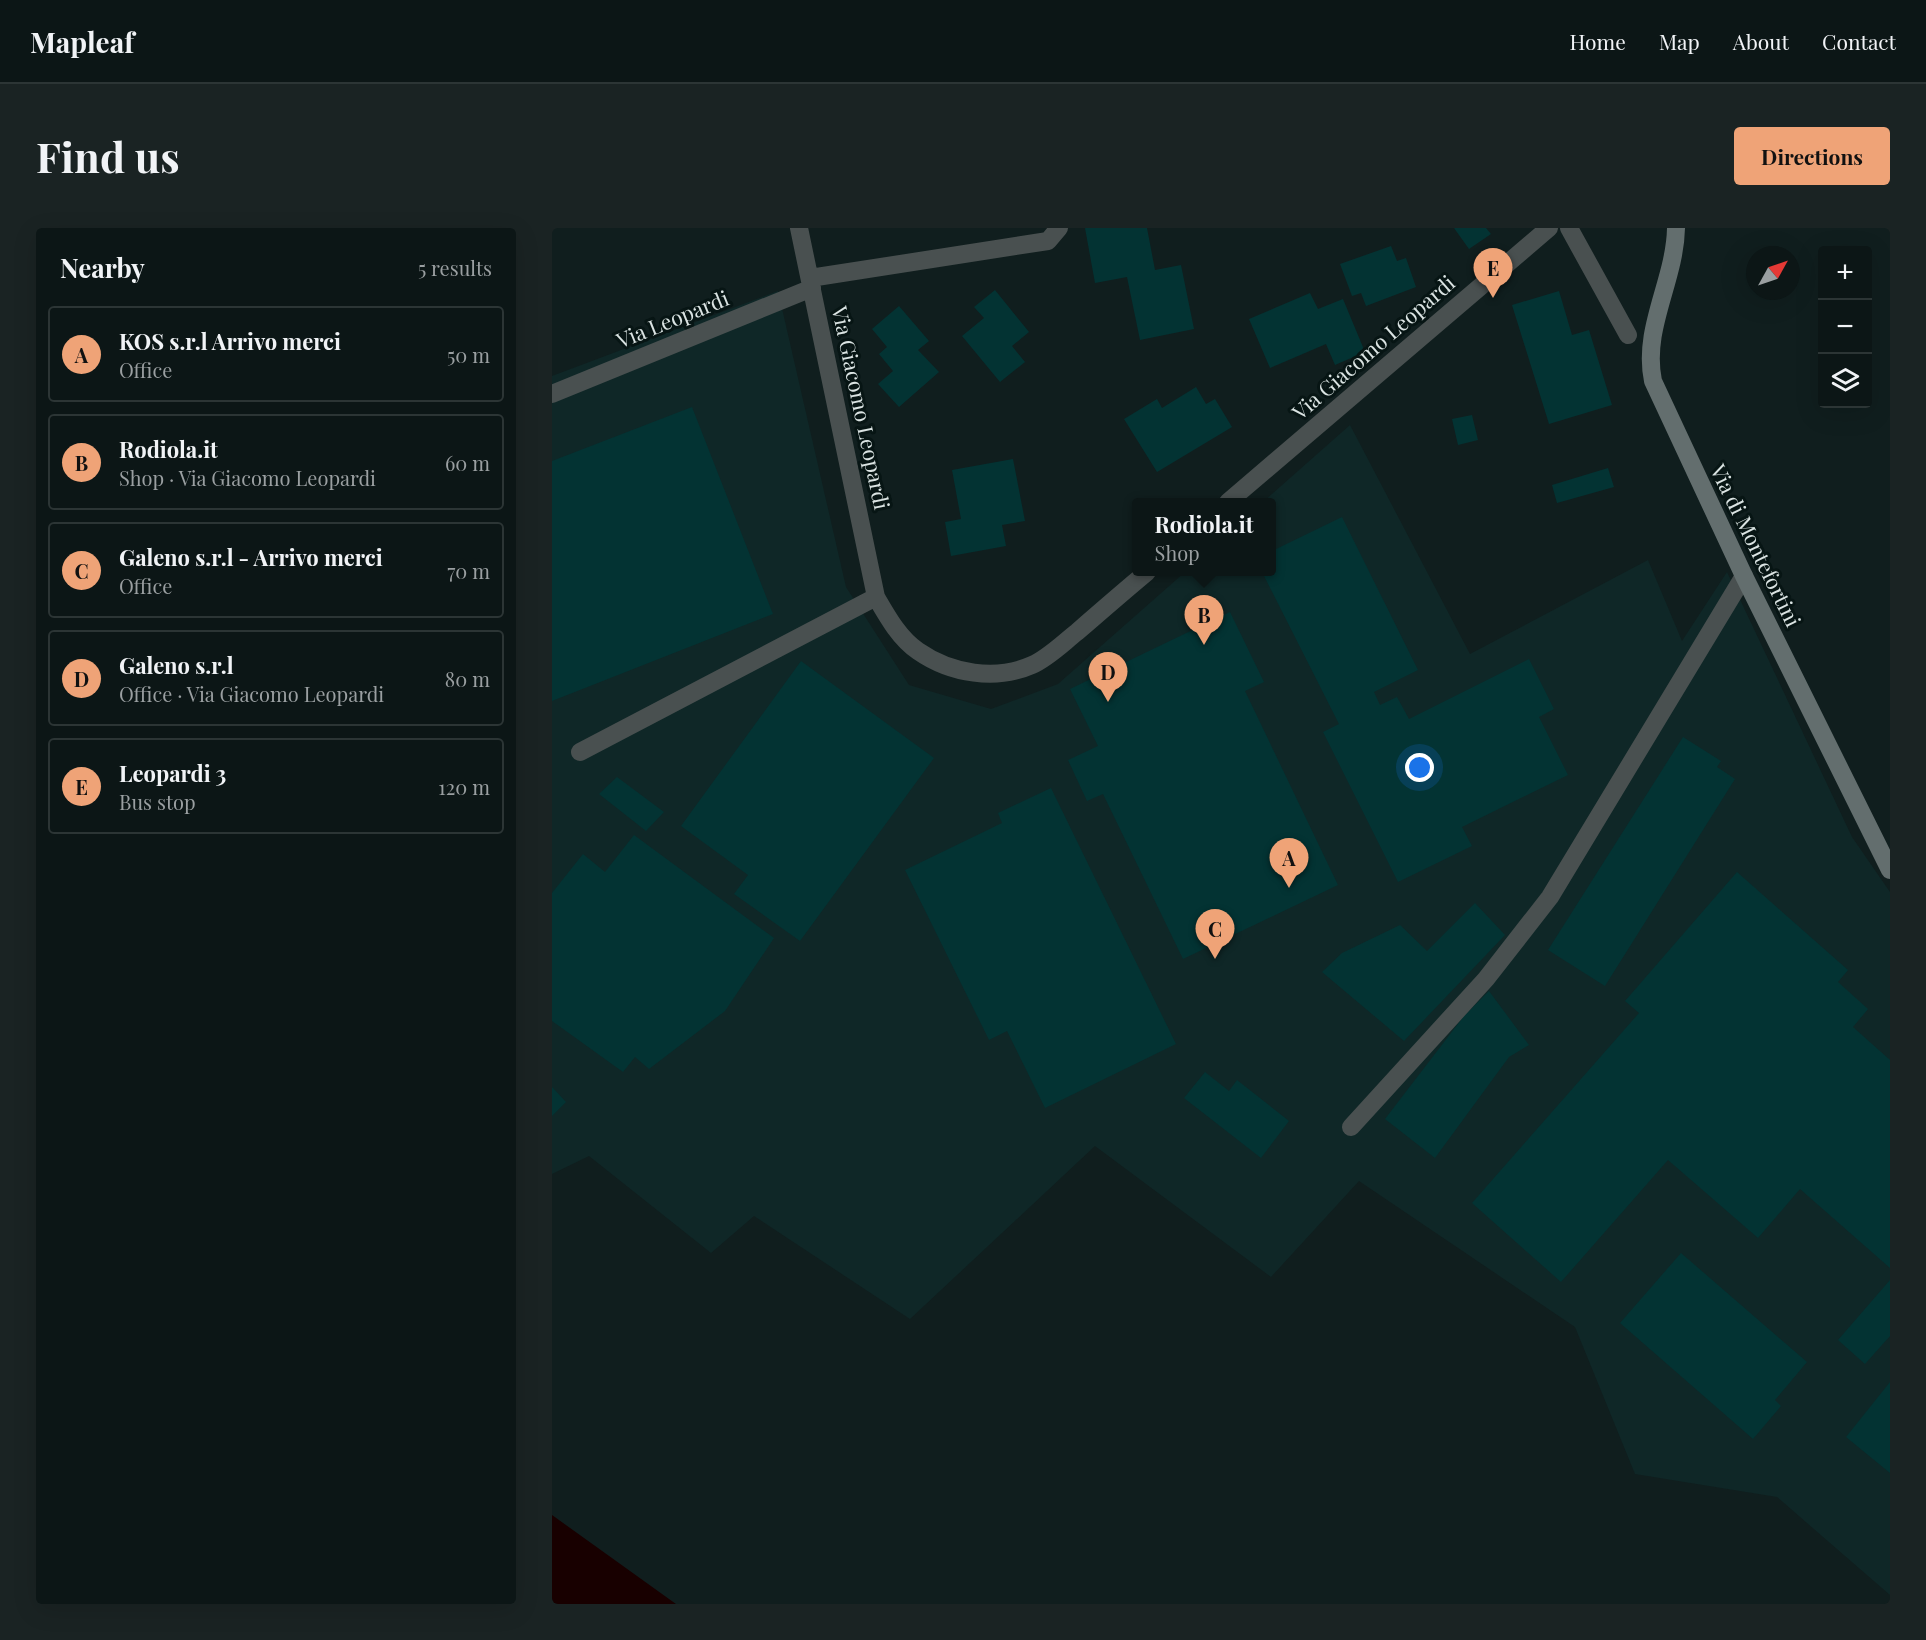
<!DOCTYPE html>
<html lang="en">
<head>
<meta charset="utf-8">
<style>
  body { margin:0; font-family:"Playfair Display",serif; background:#1a2323; color:#f1f3f6 }
  .controls { position:absolute; right:18px; top:18px; display:grid; overflow:hidden; border-radius:6px; box-shadow:0 6px 24px #0002 }
  .controls button { width:54px; height:54px; display:grid; place-items:center; padding:0; border:0; border-bottom:2px solid #2c3535; background:#0c1616; color:#f1f3f6; font:30px sans-serif }
  .compass { position:absolute; left:1194px; top:18px; width:54px; height:54px; border-radius:50%; background:#0c1616; box-shadow:0 6px 24px #0002; rotate:50deg }
  .you { position:absolute; left:868px; top:540px; width:21px; height:21px; margin:-15px; border:4px solid #fff; border-radius:50%; background:#1a73e8; box-shadow:0 0 0 9px #1a73e833 }
  .badge { display:grid; place-items:center; width:39px; height:39px; border-radius:50%; background:#efa377; color:#111; font-size:20px; font-weight:700 }
  .pin { position:absolute; translate:-50% -50px; filter:drop-shadow(0 2px 3px #0008) }
  .pin::after { content:''; position:absolute; top:32px; width:21px; height:18px; background:inherit; clip-path:polygon(0 0,100% 0,50% 100%) }
  .popup { position:absolute; left:580px; top:270px; width:144px; height:78px; box-sizing:border-box; display:grid; place-content:center; border-radius:6px; background:#0c1616; filter:drop-shadow(0 2px 4px #0005); font-size:20px; white-space:nowrap; color:#9a9fa1 }
  .popup b { font-size:22px; color:#f1f3f6 }
  .popup::after { content:''; position:absolute; left:50%; top:100%; margin-left:-12px; border:12px solid transparent; border-top-color:#0c1616 }
  .list { margin:0; padding:0; list-style:none }
  h2 { display:flex; justify-content:space-between; align-items:center; height:78px; margin:0; padding:0 24px; font-size:26px }
  h2 small { font-size:20px; font-weight:400; color:#9a9fa1 }
  .list li { display:grid; grid-template-columns:39px 1fr auto; gap:18px; align-items:center; box-sizing:border-box; height:96px; margin:0 12px 12px; padding:0 12px; border:2px solid #2c3535; border-radius:6px }
  .list b { display:block; font-size:22px; white-space:nowrap }
  .list p { margin:0; font-size:20px; white-space:nowrap; color:#9a9fa1 }
  .list em { font-size:20px; font-style:normal; color:#9a9fa1 }
  .icon { flex:none; width:33px; height:33px; fill:none; stroke:currentColor; stroke-width:2; stroke-linecap:round; stroke-linejoin:round }
  .map { position:relative; flex:none; width:1338px; height:1376px; overflow:hidden; border-radius:6px }
  header { display:flex; align-items:center; gap:36px; box-sizing:border-box; height:84px; padding:0 30px; background:#0c1616; border-bottom:2px solid #2c3535 }
  header strong { font-size:28px }
  nav { display:flex; gap:33px; margin-inline-start:auto; font-size:21px }
  .intro { display:flex; align-items:center; justify-content:space-between; box-sizing:border-box; height:144px; padding:0 36px }
  h1 { margin:0; font-size:42px }
  .button { padding:15px 27px; border-radius:6px; background:#efa377; color:#111; font-size:21px; font-weight:700 }
  main { display:flex; gap:36px; padding:0 36px }
  aside { flex:1; background:#0c1616; border-radius:6px; box-shadow:0 6px 24px #0002 }
  .map>svg:first-child { display:block }
  .built { fill:#0f2727 }
  .water { fill:#180000 }
  .building { fill:#033333 }
  .lines { fill:none; stroke-linecap:round; stroke-linejoin:round }
  .street { stroke:#495050; stroke-width:18 }
  .secondary { stroke:#636e6e; stroke-width:18 }
  .labels { text-anchor:middle; stroke-width:6; stroke-linejoin:round; paint-order:stroke }
  .street-label { font-size:21px; fill:#dbe4e3; stroke:#071514 }
</style>
</head>
<body>
<header>
<strong>Mapleaf</strong>
<nav><a>Home</a><a>Map</a><a>About</a><a>Contact</a></nav>
</header>
<div class="intro"><h1>Find us</h1><a class="button">Directions</a></div>
<main>
<aside>
<h2>Nearby<small>5 results</small></h2>
<ul class="list">
<li><span class="badge">A</span><div><b>KOS s.r.l Arrivo merci</b><p>Office</p></div><em>50 m</em></li>
<li><span class="badge">B</span><div><b>Rodiola.it</b><p>Shop · Via Giacomo Leopardi</p></div><em>60 m</em></li>
<li><span class="badge">C</span><div><b>Galeno s.r.l - Arrivo merci</b><p>Office</p></div><em>70 m</em></li>
<li><span class="badge">D</span><div><b>Galeno s.r.l</b><p>Office · Via Giacomo Leopardi</p></div><em>80 m</em></li>
<li><span class="badge">E</span><div><b>Leopardi 3</b><p>Bus stop</p></div><em>120 m</em></li>
</ul>
</aside>
<div class="map">
<svg width="1338" height="1376" viewBox="0 0 1338 1376">
  <rect width="100%" height="100%" fill="#101e1e"/>
  <path class="built" d="M226 63 294 359 357 457 439 481 506 456 633 344H720V274H711L798 197 918 426 1096 332 1130 413 1175 344 1300 609 1338 664V1367L1225 1269 1083 1246 1023 1099 807 953 719 1049 543 918 358 1091 202 988 159 1025 37 928 0 946V148Z"/>
  <path class="water" d="M0 1287 124 1376H0Z"/>
  <path class="building" d="M533 0H595L603 42 629 37 642 101 588 112 575 49 543 55Z
    M902 0H934L939 6 917 21Z
    M839 18 845 33 854 30 864 59 814 78 809 65 800 68 788 36Z
    M443 62 477 104 460 118 473 134 448 154 410 108 432 90 422 79Z
    M1007 63 1020 107 1037 102 1060 177 997 196 960 77Z
    M758 65 766 81 791 71 813 124 783 137 774 116 718 140 697 91Z
    M347 78 377 113 366 122 387 144 347 179 326 156 341 143 327 126 335 119 320 101Z
    M644 159 654 176 663 171 680 199 605 244 572 191 605 171 610 180Z
    M140 179 221 386 0 473V233Z
    M920 187 926 212 906 217 900 191Z
    M461 231 473 293 450 297 454 318 399 328 393 294 409 291 400 242Z
    M1056 240 1062 259 1005 275 1000 257Z
    M790 289 866 442 822 464 828 477 845 469 857 491 977 431 1002 481 987 489 1016 547 910 599 920 618 846 654 771 504 787 496 710 344H720V323Z
    M678 384 712 454 693 463 786 657 631 731 551 566 535 573 516 532 546 518 518 461Z
    M249 433 382 530 248 713 182 666 196 647 129 598Z
    M1131 509 1169 533 1165 539 1183 551 1053 758 996 722Z
    M65 549 112 584 94 603 47 566Z
    M499 560 624 816 493 880 455 803 437 812 353 642 450 595 446 585Z
    M82 607 222 710 173 783 97 841 83 829 71 844 0 793V665L31 626 53 644Z
    M1185 644 1296 742 1286 754 1316 781 1301 799 1338 832V1040L1248 961 1206 1010 1116 932 1009 1054 920 975 1087 785 1073 773Z
    M923 675 953 707 852 813 770 744 790 725 848 697 875 723Z
    M937 763 977 817 957 829 883 930 833 891 912 788Z
    M653 844 677 863 685 852 737 893 709 930 632 870Z
    M0 859 14 874 0 888Z
    M1129 1025 1255 1134 1223 1172 1229 1178 1201 1211 1068 1095Z
    M1338 1052V1108L1313 1136 1286 1112Z
    M1338 1154V1245L1294 1209Z"/>
  <g class="lines">
    <path class="street" d="M247 0 324 369C335 388 347 410 366 423 399 446 444 453 480 437 496 430 511 415 525 404 548 384 571 364 595 344
      M1017 0 1076 107
      M258 50 496 13 507 0
      M0 166 260 60
      M676 274 997 0
      M28 524 324 369
      M799 899 934 751 998 669 1192 348"/>
    <path class="secondary" d="M1124 0C1123 53 1090 100 1101 153L1192 348 1338 642"/>
  </g>
  <g class="labels">
    <g class="street-label">
      <text transform="translate(121 92) rotate(-22)" y="7">Via Leopardi</text>
      <text transform="translate(822 120) rotate(-41)" y="7">Via Giacomo Leopardi</text>
      <text transform="translate(308 180) rotate(78)" y="7">Via Giacomo Leopardi</text>
      <text transform="translate(1203 318) rotate(64)" y="7">Via di Montefortini</text>
    </g>
  </g>
</svg>
<div class="controls">
<button>+</button>
<button>−</button>
<button><svg class="icon" aria-label="layers" viewBox="0 0 24 24"><path d="M12 4l9 5-9 5-9-5zM3 14l9 5 9-5"/></svg></button>
</div>
<svg class="compass" viewBox="-18 -18 36 36"><path d="M0-13l5 13h-10z" fill="#e53935"/><path d="M0 13l5-13h-10z" fill="#9a9fa1"/></svg>
<div class="you"></div>
<div class="pin badge" style="left:737px;top:660px">A</div>
<div class="pin badge" style="left:652px;top:417px">B</div>
<div class="popup"><b>Rodiola.it</b>Shop</div>
<div class="pin badge" style="left:663px;top:731px">C</div>
<div class="pin badge" style="left:556px;top:474px">D</div>
<div class="pin badge" style="left:941px;top:70px">E</div>
</div>
</main>
</body>
</html>
